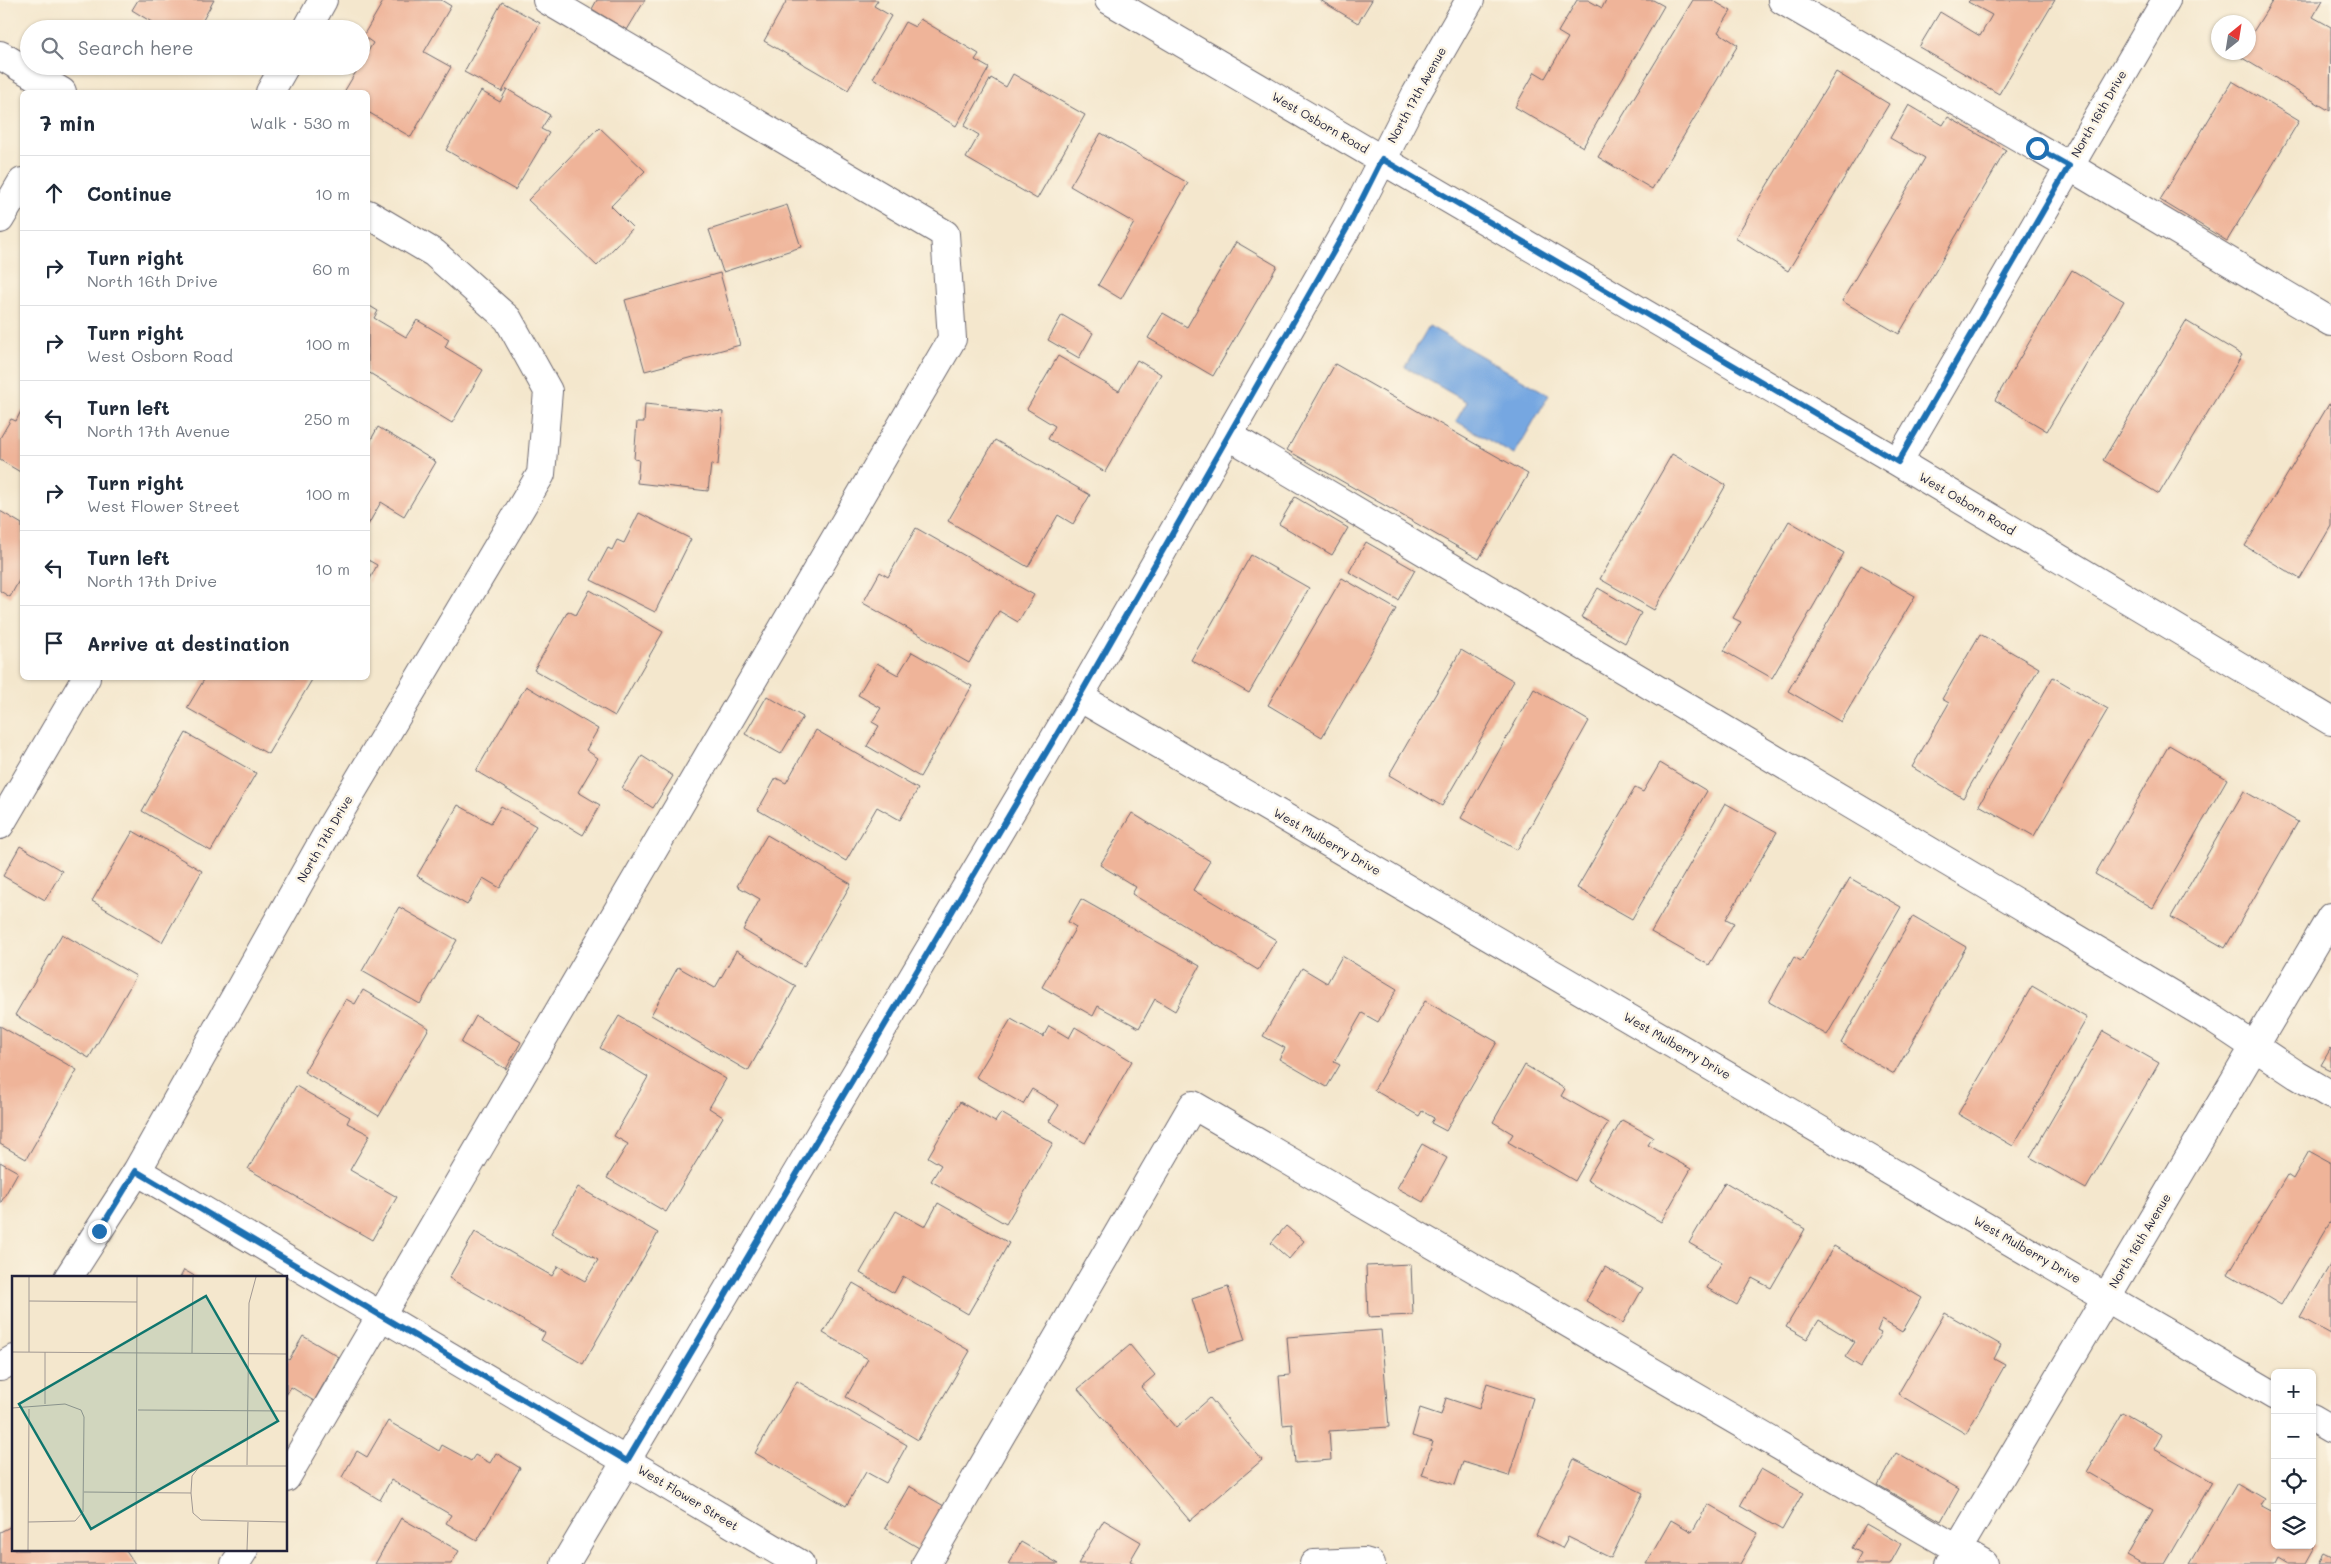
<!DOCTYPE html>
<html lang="en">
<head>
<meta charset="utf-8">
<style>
  body { margin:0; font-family:Mali,sans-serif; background:#f6f6f7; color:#1f2937 }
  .controls { position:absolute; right:15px; bottom:15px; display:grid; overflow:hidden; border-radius:8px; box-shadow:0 1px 4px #0004 }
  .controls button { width:45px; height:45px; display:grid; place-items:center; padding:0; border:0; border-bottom:1px solid #e0e1e3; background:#fff; color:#1f2937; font:25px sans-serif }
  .compass { position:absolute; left:2211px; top:15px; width:45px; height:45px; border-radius:50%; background:#fff; box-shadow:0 1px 4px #0004; rotate:30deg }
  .stop { position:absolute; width:15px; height:15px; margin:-11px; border:4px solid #1f6fb2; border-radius:50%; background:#fff }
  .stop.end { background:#1f6fb2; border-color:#fff; box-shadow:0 1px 5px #0008 }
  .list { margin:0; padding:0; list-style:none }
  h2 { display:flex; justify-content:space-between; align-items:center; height:65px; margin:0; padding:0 20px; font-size:21px }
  h2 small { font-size:16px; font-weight:400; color:#747a83 }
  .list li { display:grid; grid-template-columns:32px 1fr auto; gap:15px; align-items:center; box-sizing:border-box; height:75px; padding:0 20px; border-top:1px solid #e0e1e3 }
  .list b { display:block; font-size:19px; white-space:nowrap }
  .list p { margin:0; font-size:16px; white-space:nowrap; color:#747a83 }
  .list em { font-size:16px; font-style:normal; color:#747a83 }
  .icon { flex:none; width:28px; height:28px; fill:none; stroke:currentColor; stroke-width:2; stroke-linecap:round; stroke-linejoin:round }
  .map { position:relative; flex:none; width:2331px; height:1564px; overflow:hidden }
  .search { position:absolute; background:#fff; box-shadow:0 1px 4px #0004; left:20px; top:20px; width:350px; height:55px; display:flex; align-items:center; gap:12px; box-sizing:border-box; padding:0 18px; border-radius:28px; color:#747a83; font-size:19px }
  .panel { position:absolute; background:#fff; box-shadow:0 1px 4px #0004; left:20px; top:90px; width:350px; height:590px; border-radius:8px }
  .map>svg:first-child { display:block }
  .water { fill:#76a7e1; stroke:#4c648e }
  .building { fill:#efb499 }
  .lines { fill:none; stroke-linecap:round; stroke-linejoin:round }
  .minor-casing { stroke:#6c676e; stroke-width:30 }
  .minor { stroke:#fff; stroke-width:28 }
  .route { stroke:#1f6fb2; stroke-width:6 }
  .labels { text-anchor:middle; stroke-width:5; stroke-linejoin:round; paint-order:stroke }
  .street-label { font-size:12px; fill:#22223b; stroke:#fcf5e5 }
  .inset-road { fill:none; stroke:#a09893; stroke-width:1 }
  .view { fill:#0f766e; fill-opacity:0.15; stroke:#0f766e; stroke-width:2.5 }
  .inset-edge { fill:none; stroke:#22223b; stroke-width:2.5 }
</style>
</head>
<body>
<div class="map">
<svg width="2331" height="1564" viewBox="0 0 2331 1564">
  <rect width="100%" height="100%" fill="#fcf5e5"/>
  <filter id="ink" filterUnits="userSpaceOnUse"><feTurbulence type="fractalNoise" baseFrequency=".02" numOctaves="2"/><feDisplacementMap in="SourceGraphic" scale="10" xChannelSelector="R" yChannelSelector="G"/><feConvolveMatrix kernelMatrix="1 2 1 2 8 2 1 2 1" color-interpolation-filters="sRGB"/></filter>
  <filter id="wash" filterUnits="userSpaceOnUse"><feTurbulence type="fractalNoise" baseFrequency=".0096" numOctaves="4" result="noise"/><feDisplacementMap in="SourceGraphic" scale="20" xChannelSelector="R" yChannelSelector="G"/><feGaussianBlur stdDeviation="1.12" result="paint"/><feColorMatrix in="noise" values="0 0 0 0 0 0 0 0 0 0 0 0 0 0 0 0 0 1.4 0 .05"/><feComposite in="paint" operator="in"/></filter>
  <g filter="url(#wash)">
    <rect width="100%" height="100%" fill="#f4e7cd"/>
    <path class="water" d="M1429 326 1549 395 1514 455 1456 421 1467 402 1405 367Z"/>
    <g id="blocks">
      <path class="building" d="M138 0H214L198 29H163L132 10Z
        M384 0H441L451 6 424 52 451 67 411 137 368 112V92H344L373 43 363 36Z
        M597 0H645L627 30 592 9Z
        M787 0H878L874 6 891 16 848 90 764 41Z
        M1320 0H1372L1358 23Z
        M1577 0H1588L1602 8 1606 0H1653L1664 6 1583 147 1515 107 1535 72 1545 78 1568 38 1558 32Z
        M1693 0H1712L1731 11 1718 32 1738 45 1652 189 1598 157Z
        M1970 0H2055L1999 94 1919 47 1940 12 1980 36 1992 15 1968 2Z
        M2273 0H2323L2313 17 2331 27 2330 111 2239 56 2241 52H2248V40Z
        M502 2 540 23 502 92 464 72Z
        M920 19 979 54 975 60 989 68 956 126 873 78 905 22 915 27Z
        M1836 72 1889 104 1788 271 1735 238Z
        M1013 74 1085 115 1037 199 966 158 979 135 964 126 991 78 1006 87Z
        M2232 81 2299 121 2227 241 2160 200Z
        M507 89 550 115 541 129 549 133 515 190 446 150 481 91 500 102Z
        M1909 105 1943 125 1948 117 2006 150 1899 334 1842 301 1925 158 1890 138Z
        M599 127 645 171 611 206 633 228 597 266 528 200Z
        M1101 133 1188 183 1121 299 1098 285 1134 223 1070 186Z
        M787 205 801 247 723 272 709 230Z
        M1236 242 1277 266 1213 376 1148 338 1163 313 1187 327Z
        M2072 270 2124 301 2047 431 1995 400Z
        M720 273 740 345 645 371 625 300Z
        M368 305 378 311 374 318 406 337 417 320 449 339 445 347 483 370 452 423 368 372Z
        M1062 315 1093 333 1079 358 1048 340Z
        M2186 321 2242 355 2159 494 2103 460Z
        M1058 356 1119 391 1137 360 1161 374 1105 472 1048 439 1055 426 1027 409Z
        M1335 364 1528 474 1479 559 1287 450Z
        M645 404 723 412 718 465 711 464 708 491 637 483 639 460 634 459 637 422H644Z
        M2329 404 2331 405V526L2300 579 2245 546Z
        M22 409V473L0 460V438L11 419 16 421Z
        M378 427 436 462 404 516 381 502 368 525V445Z
        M995 440 1090 495 1073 524 1058 515 1028 567 948 521Z
        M1672 454 1726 485 1654 610 1600 579Z
        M1295 497 1348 528 1332 555 1279 524Z
        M0 511 22 524V575L10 597 0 591Z
        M639 513 691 539 655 612 591 580 608 548 612 550 617 540 624 543Z
        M1789 521 1844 553 1772 678 1724 651 1741 622 1733 618Z
        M916 528 1034 595 1018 622 999 611 969 663 863 603 880 572 888 577Z
        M1366 542 1415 570 1398 600 1349 572Z
        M1251 555 1309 588 1249 693 1191 660Z
        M368 560 377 565 368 583Z
        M1861 565 1915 596 1841 722 1788 691Z
        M1342 578 1396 609 1322 737 1268 705Z
        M1598 588 1641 613 1625 643 1581 617Z
        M590 590 663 632 615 716 534 670 568 611 576 615Z
        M1980 634 2039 668 1963 798 1912 767 1949 703 1942 699Z
        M1461 650 1514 681 1442 806 1389 775Z
        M912 652 972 686 920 777 867 746 879 726 872 722 881 708 858 695 877 663 898 675Z
        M2053 677 2108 709 2034 836 1979 805Z
        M205 678H313L268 754 187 708Z
        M526 686 598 729 586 750 598 758 578 792 600 805 583 835 476 771Z
        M1534 689 1589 721 1517 850 1461 818Z
        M767 696 803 717 781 754 745 734Z
        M816 730 918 789 900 820 877 807 846 861 758 810 776 778 786 783Z
        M186 733 256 773 211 851 142 811Z
        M2169 745 2227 779 2153 908 2095 874Z
        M642 756 673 776 653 808 622 788Z
        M1660 763 1707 791 1632 919 1577 888 1635 788 1643 792Z
        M2244 791 2298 822 2225 948 2171 917Z
        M1725 803 1777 832 1726 919 1734 923 1709 965 1651 932Z
        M458 805 491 823 501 806 536 826 500 888 483 878 467 905 417 876Z
        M1132 813 1210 861 1193 890 1276 940 1258 970 1132 894 1136 887 1100 865Z
        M133 831 202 871 162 942 92 901Z
        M767 835 851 884 804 966 743 930 760 899 737 886Z
        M20 846 62 871 45 900 3 876Z
        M1850 878 1901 907 1827 1035 1769 1002 1794 957 1801 961Z
        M1081 899 1200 966 1175 1011 1155 999 1139 1028 1098 1006 1093 1016 1042 987 1076 927 1068 922Z
        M399 907 457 940 420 1004 362 971Z
        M1913 916 1966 947 1894 1074 1841 1043Z
        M62 934 136 976 89 1058 15 1015Z
        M736 951 796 986 748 1071 651 1015 678 967 715 988Z
        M1342 956 1397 989 1378 1022 1362 1013 1334 1062 1340 1065 1327 1087 1279 1059 1285 1048 1263 1036 1302 968 1327 983Z
        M2032 986 2087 1018 2013 1146 1958 1114Z
        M363 990 429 1028 379 1116 304 1072 346 999 355 1004Z
        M1425 1001 1497 1042 1446 1131 1431 1123 1434 1118 1422 1111 1419 1116 1374 1090Z
        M476 1016 521 1042 506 1069 461 1043Z
        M619 1016 726 1079 709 1108 723 1117 666 1212 607 1178 628 1144 614 1136 648 1077 600 1048Z
        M1011 1019 1043 1037 1049 1026 1069 1038 1075 1027 1132 1061 1085 1143 1049 1121 1059 1105 1032 1089 1023 1104 976 1077Z
        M0 1026 77 1070 26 1159 0 1144Z
        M2103 1031 2159 1063 2086 1189 2030 1157Z
        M2331 1048V1070L2321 1065Z
        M1525 1065 1565 1089 1561 1096 1608 1123 1575 1181 1508 1142 1513 1134 1493 1122Z
        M296 1086 350 1117 347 1123 370 1135 350 1170 397 1197 372 1240 248 1169Z
        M960 1102 995 1122 1001 1113 1053 1143 1006 1224 931 1181 941 1165 928 1157Z
        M1622 1120 1653 1137 1648 1145 1691 1169 1661 1222 1587 1180Z
        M1422 1144 1447 1158 1423 1202 1397 1188Z
        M2309 1151 2331 1163V1221L2281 1305 2228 1274 2287 1175 2293 1179Z
        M0 1162 18 1172 0 1204Z
        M1725 1182 1805 1229 1771 1288 1752 1278 1737 1305 1707 1288 1722 1262 1689 1243Z
        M578 1187 658 1233 583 1364 541 1340 545 1333 449 1278 475 1232 552 1276 558 1266 585 1281 598 1260 551 1233Z
        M938 1203 1009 1243 968 1314 903 1276 894 1293 860 1273 896 1211 925 1227Z
        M1286 1226 1304 1241 1289 1259 1271 1243Z
        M1834 1246 1922 1298 1902 1332 1882 1320 1877 1331 1881 1333 1861 1367 1845 1357 1855 1342 1819 1320 1807 1339 1786 1327Z
        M2331 1263V1334L2300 1317Z
        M1411 1264 1413 1315 1368 1317 1366 1266Z
        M1605 1267 1643 1288 1623 1323 1586 1301Z
        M184 1270 198 1278H180Z
        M853 1283 970 1351 918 1440 846 1397 868 1359 823 1333Z
        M1228 1287 1245 1340 1208 1351 1192 1299Z
        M1945 1313 2001 1345 1994 1359 2005 1365 1966 1434 1898 1394Z
        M1381 1330 1389 1427 1329 1431 1331 1460 1295 1463 1292 1424 1283 1425 1279 1376 1290 1375 1287 1337Z
        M303 1336 339 1357 314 1401 291 1387 286 1395V1358L289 1360Z
        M1130 1345 1155 1375 1141 1387 1176 1428 1210 1398 1262 1460 1190 1521 1078 1389Z
        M797 1381 907 1445 886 1483 866 1472 846 1506 755 1453Z
        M1487 1383 1533 1398 1509 1476 1463 1462 1455 1485 1422 1475 1433 1442 1412 1436 1420 1408 1441 1415 1446 1398 1479 1409Z
        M2122 1412 2162 1435 2154 1449 2212 1482 2164 1564H2141L2127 1556 2153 1510 2087 1472Z
        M388 1421 439 1451 442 1445 471 1461 475 1455 490 1463 496 1453 520 1468 477 1541 446 1523 451 1515 391 1480 380 1500 342 1477 357 1451 367 1457Z
        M1896 1453 1959 1489 1941 1521 1878 1485Z
        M1574 1459 1643 1493 1611 1558 1568 1537 1562 1548 1536 1535Z
        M1761 1469 1803 1493 1782 1530 1740 1506Z
        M2237 1483 2264 1499 2260 1505 2275 1513V1545L2312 1544 2315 1546 2305 1564H2286L2276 1558 2273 1564H2190Z
        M909 1486 944 1506 919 1548 885 1528Z
        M1708 1504 1758 1533 1740 1564H1646L1671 1520 1692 1532Z
        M401 1518 459 1551 451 1564H375Z
        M1104 1520 1141 1542 1130 1561 1136 1564H1078Z
        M1866 1524 1901 1544 1890 1564H1855L1861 1553 1852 1548Z
        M14 1525V1550H126L135 1564H0V1532Z
        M1021 1542 1059 1564H1008Z
        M2323 1555 2331 1559V1564H2318Z"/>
    </g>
  </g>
  <g filter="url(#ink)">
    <use href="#blocks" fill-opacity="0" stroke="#6c676e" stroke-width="1"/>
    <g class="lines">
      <g class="minor-casing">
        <path id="minor" d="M1109 0 1898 462 2331 721
          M1782 0 2069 166 2331 322
          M307 29 323 0
          M0 55 62 92
          M270 92 285 66
          M0 219 22 182
          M1228 435 2216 1021 2297 1075 2331 1095
          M1898 462 2166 0
          M1079 697 2275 1396
          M0 825 86 678
          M137 1171 800 1564
          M68 1278 137 1171 332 825 541 474 548 391 508 319 434 253 368 214
          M0 1367 14 1359
          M2312 1418 2331 1429
          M286 1478 952 339 945 234 547 0
          M235 1564 244 1550
          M565 1564 1079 697 1351 221 1415 96 1470 0
          M926 1564 1193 1105 1983 1564
          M1314 1564 1364 1562 1371 1564
          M1949 1564 2331 917"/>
      </g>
      <use href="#minor" class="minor"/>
    </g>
  </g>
  <g class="lines" filter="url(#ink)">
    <path class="route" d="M99 1231 136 1171 627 1461 1079 697 1351 221 1382 159 1898 462 2069 166 2037 148"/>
  </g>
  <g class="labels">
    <g class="street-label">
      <text transform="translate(1417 95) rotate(-61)" y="4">North 17th Avenue</text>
      <text transform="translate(2099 114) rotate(-60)" y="4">North 16th Drive</text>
      <text transform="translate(1320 123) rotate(30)" y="4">West Osborn Road</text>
      <text transform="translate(1967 504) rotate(31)" y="4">West Osborn Road</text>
      <text transform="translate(325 839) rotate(-60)" y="4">North 17th Drive</text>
      <text transform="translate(1327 842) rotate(30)" y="4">West Mulberry Drive</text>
      <text transform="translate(1677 1046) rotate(30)" y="4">West Mulberry Drive</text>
      <text transform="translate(2140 1241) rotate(-59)" y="4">North 16th Avenue</text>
      <text transform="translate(2027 1250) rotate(30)" y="4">West Mulberry Drive</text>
      <text transform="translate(688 1498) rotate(31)" y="4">West Flower Street</text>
    </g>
  </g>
  <g transform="translate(12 1276)">
    <rect width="275" height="275" fill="#f4e7cd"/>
    <path class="inset-road" d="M17 25 125 26M0 76 275 78M17 76V1M33 76V128M180 77 181 1M0 132 53 128 69 134 72 141 71 236 63 245 16 246M126 134 275 135M235 189 237 27 244 1M275 190H188L180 200 179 217 181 237 189 244 275 246M72 216 179 217M16 274 17 133M124 274 125 1M235 274 236 246"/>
    <path class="view" d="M194 20 266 145 79 253 7 128Z"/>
    <rect width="275" height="275" class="inset-edge"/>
  </g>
</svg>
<div class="controls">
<button>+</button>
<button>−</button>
<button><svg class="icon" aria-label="locate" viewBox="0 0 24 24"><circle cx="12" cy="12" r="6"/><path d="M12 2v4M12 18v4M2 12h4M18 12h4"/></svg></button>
<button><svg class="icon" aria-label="layers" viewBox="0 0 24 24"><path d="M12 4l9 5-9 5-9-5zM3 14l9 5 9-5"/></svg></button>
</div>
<svg class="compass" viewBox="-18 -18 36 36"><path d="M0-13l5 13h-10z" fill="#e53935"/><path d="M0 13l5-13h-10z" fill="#747a83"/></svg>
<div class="stop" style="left:2037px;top:148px"></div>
<div class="stop end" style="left:99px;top:1231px"></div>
<div class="search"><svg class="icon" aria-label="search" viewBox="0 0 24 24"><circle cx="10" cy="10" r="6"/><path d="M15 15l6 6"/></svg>Search here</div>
<section class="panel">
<h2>7 min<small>Walk · 530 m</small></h2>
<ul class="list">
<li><svg class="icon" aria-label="ahead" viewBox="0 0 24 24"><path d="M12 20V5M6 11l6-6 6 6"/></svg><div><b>Continue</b></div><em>10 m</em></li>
<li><svg class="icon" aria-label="right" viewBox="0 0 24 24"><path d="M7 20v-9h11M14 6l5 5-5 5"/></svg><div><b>Turn right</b><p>North 16th Drive</p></div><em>60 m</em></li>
<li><svg class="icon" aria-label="right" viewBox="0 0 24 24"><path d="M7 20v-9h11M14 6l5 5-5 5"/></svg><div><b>Turn right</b><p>West Osborn Road</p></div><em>100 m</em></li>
<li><svg class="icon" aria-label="left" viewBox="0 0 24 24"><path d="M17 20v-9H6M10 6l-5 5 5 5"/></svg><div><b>Turn left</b><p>North 17th Avenue</p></div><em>250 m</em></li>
<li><svg class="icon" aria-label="right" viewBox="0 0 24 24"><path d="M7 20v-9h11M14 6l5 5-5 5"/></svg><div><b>Turn right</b><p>West Flower Street</p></div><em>100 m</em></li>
<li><svg class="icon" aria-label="left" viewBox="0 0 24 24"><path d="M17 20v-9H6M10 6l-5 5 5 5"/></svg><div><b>Turn left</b><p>North 17th Drive</p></div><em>10 m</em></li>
<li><svg class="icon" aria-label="arrive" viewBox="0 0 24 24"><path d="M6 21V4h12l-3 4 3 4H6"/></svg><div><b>Arrive at destination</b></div></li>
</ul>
</section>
</div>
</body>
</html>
